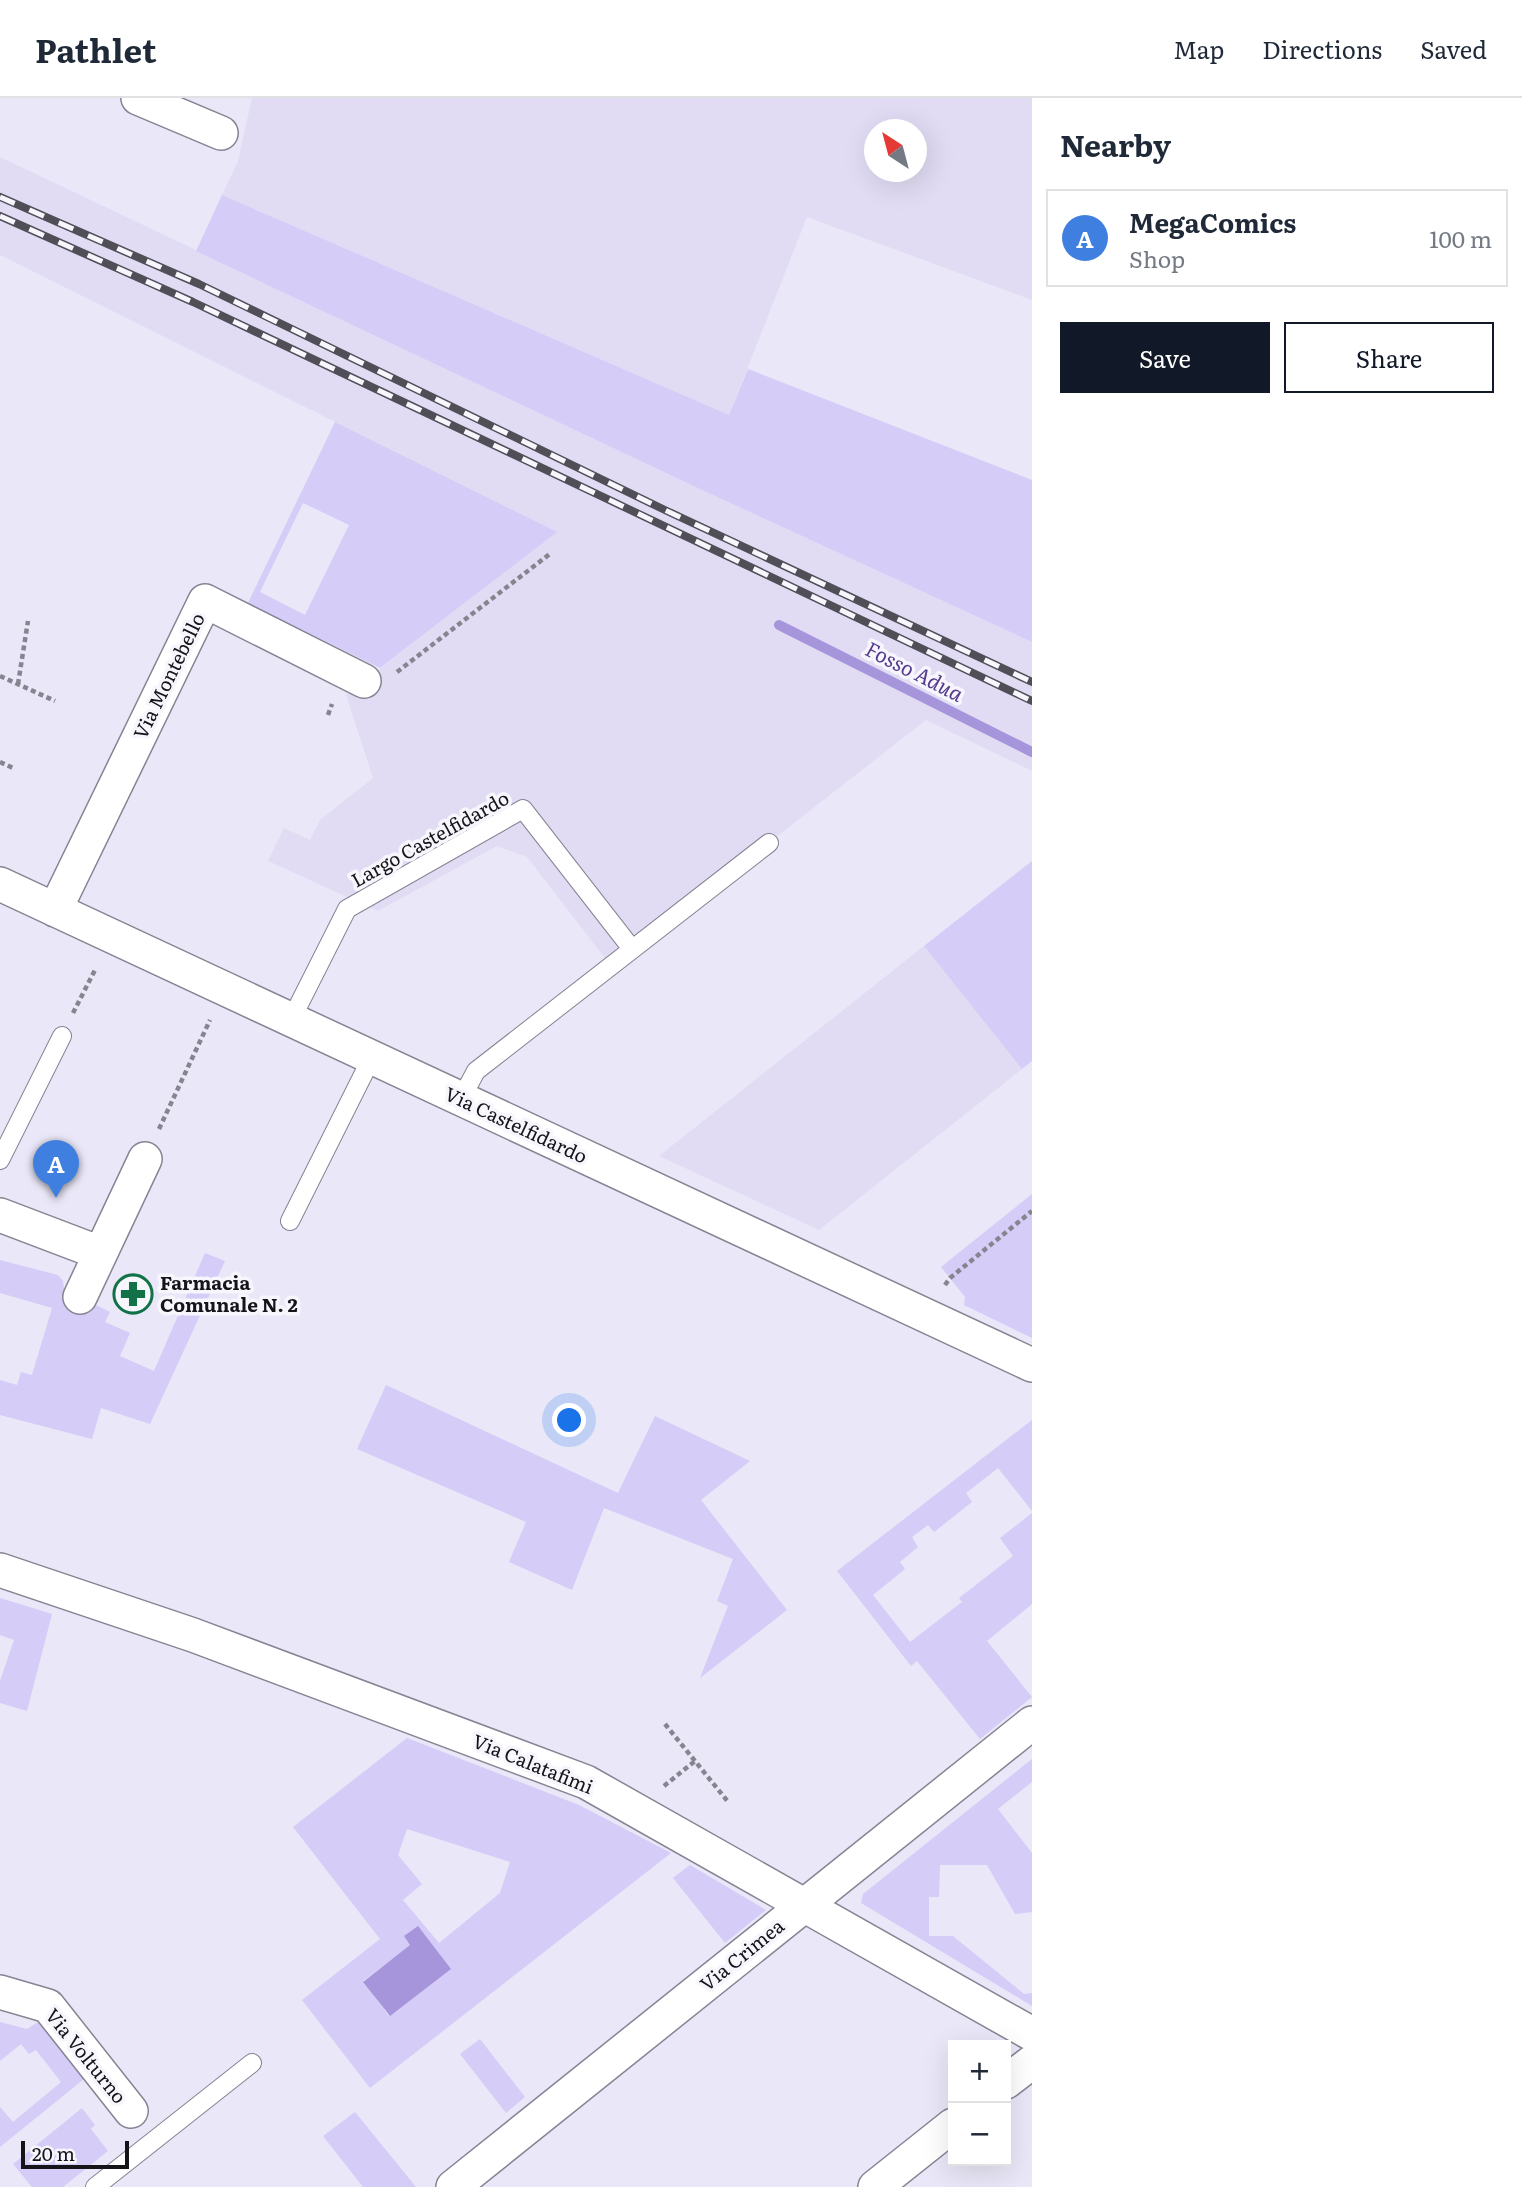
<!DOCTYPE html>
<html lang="en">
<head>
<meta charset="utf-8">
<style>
  body { margin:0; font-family:Literata,serif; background:#f6f6f7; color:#1f2937 }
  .controls { position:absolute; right:21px; bottom:21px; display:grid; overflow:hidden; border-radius:0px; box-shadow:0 7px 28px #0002 }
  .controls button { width:63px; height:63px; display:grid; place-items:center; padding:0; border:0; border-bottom:2px solid #e0e1e3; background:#fff; color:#1f2937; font:35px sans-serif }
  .compass { position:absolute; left:864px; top:21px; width:63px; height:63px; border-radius:50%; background:#fff; box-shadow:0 7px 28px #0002; rotate:324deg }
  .scale { position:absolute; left:21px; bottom:18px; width:108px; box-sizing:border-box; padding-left:7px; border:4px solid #151419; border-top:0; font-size:19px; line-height:24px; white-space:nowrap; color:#151419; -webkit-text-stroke:5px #f7f6fd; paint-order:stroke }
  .you { position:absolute; left:570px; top:1323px; width:24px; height:24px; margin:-18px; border:5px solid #fff; border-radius:50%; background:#1a73e8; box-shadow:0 0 0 10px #1a73e833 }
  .badge { display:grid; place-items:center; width:46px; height:46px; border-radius:50%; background:#111827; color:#fff; font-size:23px; font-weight:700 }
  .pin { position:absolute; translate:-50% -58px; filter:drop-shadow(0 2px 4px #0008) }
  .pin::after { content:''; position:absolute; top:37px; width:24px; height:21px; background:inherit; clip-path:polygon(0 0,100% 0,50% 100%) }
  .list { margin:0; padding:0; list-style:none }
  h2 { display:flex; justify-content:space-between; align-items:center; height:91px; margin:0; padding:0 28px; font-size:30px }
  h2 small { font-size:23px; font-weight:400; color:#747a83 }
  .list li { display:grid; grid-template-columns:46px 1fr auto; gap:21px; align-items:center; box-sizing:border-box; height:98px; margin:0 14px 14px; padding:0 14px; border:2px solid #e0e1e3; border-radius:0px }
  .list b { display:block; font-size:26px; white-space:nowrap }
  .list p { margin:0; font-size:23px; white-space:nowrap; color:#747a83 }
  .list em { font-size:23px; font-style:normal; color:#747a83 }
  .actions { display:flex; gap:14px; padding:21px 28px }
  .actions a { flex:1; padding:16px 0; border:2px solid #111827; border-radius:0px; text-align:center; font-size:24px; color:#111827 }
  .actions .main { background:#111827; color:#fff }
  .map { position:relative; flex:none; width:1032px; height:2089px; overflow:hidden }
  header { display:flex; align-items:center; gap:42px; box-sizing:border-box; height:98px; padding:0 35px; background:#fff; border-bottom:2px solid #e0e1e3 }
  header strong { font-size:33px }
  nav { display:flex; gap:38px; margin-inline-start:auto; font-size:24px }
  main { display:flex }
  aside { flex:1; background:#fff }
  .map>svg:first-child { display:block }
  .built { fill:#e1dcf4; fill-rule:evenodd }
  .green { fill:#d5ccf7; fill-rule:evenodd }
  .water { fill:#a795dc }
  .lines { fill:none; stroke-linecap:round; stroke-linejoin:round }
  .stream { stroke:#a795dc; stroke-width:10 }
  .lane-casing { stroke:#868392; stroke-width:20 }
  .street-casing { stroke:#868392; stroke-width:36 }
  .path { stroke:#86848f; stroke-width:4.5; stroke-dasharray:5 3.5; stroke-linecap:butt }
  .lane { stroke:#fff; stroke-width:18 }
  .street { stroke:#fff; stroke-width:33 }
  .rail-casing { stroke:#504e57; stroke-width:8 }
  .rail { stroke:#f7f6fd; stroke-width:5; stroke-dasharray:16; stroke-linecap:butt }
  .labels { text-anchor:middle; stroke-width:7; stroke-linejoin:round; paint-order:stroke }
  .street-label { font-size:19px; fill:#151419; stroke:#f7f6fd }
  .poi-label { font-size:19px; font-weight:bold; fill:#151419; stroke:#f7f6fd; text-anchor:start }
  .water-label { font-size:21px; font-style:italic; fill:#553a8d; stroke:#f7f6fd }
</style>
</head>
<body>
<header>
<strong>Pathlet</strong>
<nav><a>Map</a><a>Directions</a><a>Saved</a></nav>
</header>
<main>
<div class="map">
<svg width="1032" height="2089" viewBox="0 0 1032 2089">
  <rect width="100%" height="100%" fill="#eae7f8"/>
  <path class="built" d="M252 0H1032V202L807 119 729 317 222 97 238 63ZM874 32H916V74H874Z
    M0 59 700 391 1032 544V673L926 622 611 868 527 759 497 748 378 813 268 763 284 730 310 742 320 722 373 680 346 597 556 434 0 157Z
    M924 848 1022 971 819 1132 659 1058Z"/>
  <path class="green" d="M222 97 729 317 748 271 1032 382V544L700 391 196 153Z
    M335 324 557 434 380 570 248 505ZM303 405 349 427 305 517 260 494Z
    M1032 763V963L1022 971 924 848Z
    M1032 1096V1240L964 1207 965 1199 941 1169Z
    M205 1155 225 1163 150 1326 101 1310 92 1341 0 1317V1282L17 1287 21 1274 32 1277 52 1210 0 1195V1162L58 1177 63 1183 64 1191 110 1214 105 1224 130 1235 120 1258 154 1273Z
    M386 1287 618 1395 655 1318 750 1363 701 1402 787 1512 700 1580 728 1508 717 1503 733 1461 604 1410 572 1492 509 1464 526 1424 357 1351Z
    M1032 1322V1413L998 1370 966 1395 972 1404 934 1434 928 1427 912 1439 918 1449 900 1464 905 1471 873 1497 910 1544 962 1504 959 1500 1013 1458 1000 1440 1032 1415V1506L987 1543 1032 1599 980 1641 917 1563 911 1568 837 1473Z
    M0 1500 52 1516 27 1613 0 1605V1583L14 1542 0 1537Z
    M407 1640 579 1707 671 1755 370 1990 302 1902 380 1841 293 1729ZM407 1731 510 1764 500 1795 439 1845 403 1802 422 1786 398 1757ZM411 1847 389 1918 363 1883Z
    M1032 1661V1684L998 1711 1032 1755V1814L1015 1816 987 1767H940L939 1799H929V1838H953L1024 1896 1032 1895V1908L861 1805 863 1796Z
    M690 1767 766 1812 725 1845 673 1780Z
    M0 1924 27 1931 38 1924 84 1981 0 2049V2009L13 2024 61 1984 36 1952 29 1956 21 1946 0 1963Z
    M480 1941 525 1999 506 2015 460 1956Z
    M82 2010 95 2027 91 2031 108 2053 63 2089H32L13 2066Z
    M355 2014 416 2089H363L323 2038Z"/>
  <path class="water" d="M418 1828 451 1871 390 1918 363 1884 410 1847 404 1838Z"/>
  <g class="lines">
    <path class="stream" d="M779 527 1032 654"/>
    <g class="lane-casing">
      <path id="lane" d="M291 922 347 811 523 711 632 851
        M461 1001 476 973 769 745
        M0 1062 62 938
        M290 1123 372 959
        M95 2089 252 1965"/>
    </g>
    <g class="street-casing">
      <path id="street" d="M138 0 221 35
        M0 786 1032 1267
        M55 812 205 503 364 583
        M0 1117 100 1155
        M80 1199 145 1061
        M0 1472 193 1537 586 1684 1032 1936
        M0 1894 48 1908 131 2013
        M1006 1984 1032 1964
        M453 2089 1032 1625
        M875 2089 953 2027"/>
    </g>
    <path class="path" d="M397 574 551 455
      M0 578 55 603
      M18 586 28 523
      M328 617 332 606
      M0 664 13 670
      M73 915 96 870
      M159 1031 210 922
      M945 1187 950 1180 1032 1113
      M665 1626 729 1705
      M664 1688 695 1663"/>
    <use href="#lane" class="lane"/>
    <use href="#street" class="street"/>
    <g class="rail-casing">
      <path id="rail" d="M0 99 199 186 667 413 1032 584
        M0 118 193 204 1032 603"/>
    </g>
    <use href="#rail" class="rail"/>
  </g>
  <defs>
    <g id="pharmacy-ring" transform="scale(2.0125)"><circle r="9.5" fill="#f7f6fd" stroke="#117147" stroke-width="1.5"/><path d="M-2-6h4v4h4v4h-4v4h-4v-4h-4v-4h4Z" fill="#117147"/></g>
  </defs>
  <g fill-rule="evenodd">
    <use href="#pharmacy-ring" x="133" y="1196"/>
  </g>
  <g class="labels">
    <g class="street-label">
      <text transform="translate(169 578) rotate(-64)" y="7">Via Montebello</text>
      <text transform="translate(430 741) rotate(-29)" y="7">Largo Castelfidardo</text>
      <text transform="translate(516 1027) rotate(25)" y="7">Via Castelfidardo</text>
      <text transform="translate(533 1666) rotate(22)" y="7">Via Calatafimi</text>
      <text transform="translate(742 1857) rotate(-39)" y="7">Via Crimea</text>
      <text transform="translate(86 1958) rotate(51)" y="7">Via Volturno</text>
    </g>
    <g class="poi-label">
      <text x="160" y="1192">Farmacia<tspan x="160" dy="22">Comunale N. 2</tspan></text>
    </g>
    <g class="water-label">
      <text transform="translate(914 574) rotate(27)" y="7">Fosso Adua</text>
    </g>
  </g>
</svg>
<div class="controls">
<button>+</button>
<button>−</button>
</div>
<svg class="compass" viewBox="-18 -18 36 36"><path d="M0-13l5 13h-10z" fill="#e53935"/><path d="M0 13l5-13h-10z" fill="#747a83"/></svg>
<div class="scale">20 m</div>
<div class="you"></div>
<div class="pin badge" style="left:56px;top:1100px;background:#3f7fe0">A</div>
</div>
<aside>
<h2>Nearby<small></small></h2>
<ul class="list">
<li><span class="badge" style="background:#3f7fe0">A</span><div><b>MegaComics</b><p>Shop</p></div><em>100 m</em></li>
</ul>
<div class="actions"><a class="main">Save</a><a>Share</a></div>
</aside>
</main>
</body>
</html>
